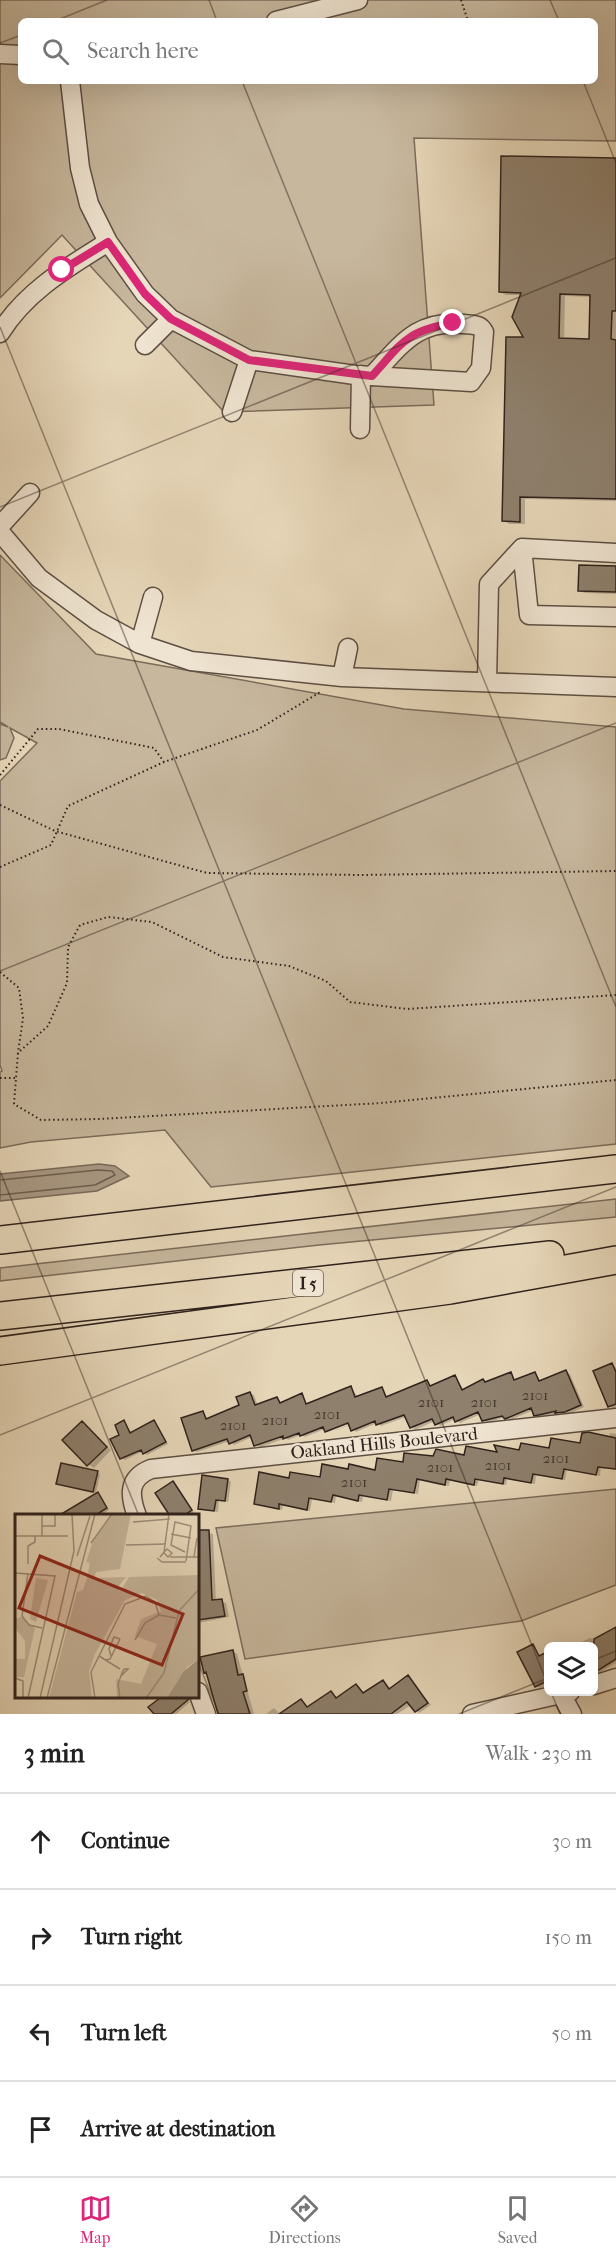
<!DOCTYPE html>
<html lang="en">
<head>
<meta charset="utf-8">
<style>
  body { margin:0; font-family:"IM FELL French Canon",serif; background:#f2f2f2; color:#222 }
  .controls { position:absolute; right:18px; bottom:18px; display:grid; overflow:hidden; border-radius:9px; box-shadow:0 6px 24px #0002 }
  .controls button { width:54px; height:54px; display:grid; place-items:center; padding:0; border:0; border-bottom:2px solid #e0e0e0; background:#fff; color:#222; font:30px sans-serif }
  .stop { position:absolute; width:18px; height:18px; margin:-14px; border:4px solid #db2777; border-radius:50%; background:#fff }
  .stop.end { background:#db2777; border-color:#fff; box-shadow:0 2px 6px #0008 }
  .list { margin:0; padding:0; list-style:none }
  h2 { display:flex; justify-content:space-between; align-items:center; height:78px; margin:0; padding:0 24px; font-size:26px }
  h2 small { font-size:20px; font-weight:400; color:#767676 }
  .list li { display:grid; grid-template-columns:39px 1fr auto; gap:18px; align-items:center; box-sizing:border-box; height:96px; padding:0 24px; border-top:2px solid #e0e0e0 }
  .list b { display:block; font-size:22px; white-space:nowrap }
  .list em { font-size:20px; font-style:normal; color:#767676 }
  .icon { flex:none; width:33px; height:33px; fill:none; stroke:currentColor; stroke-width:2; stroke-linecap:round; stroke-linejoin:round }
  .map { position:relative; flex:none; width:616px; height:1714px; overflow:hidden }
  .search { position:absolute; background:#fff; box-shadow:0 6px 24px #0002; left:18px; right:18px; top:18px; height:66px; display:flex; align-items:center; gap:15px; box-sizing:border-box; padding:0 21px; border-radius:9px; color:#767676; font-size:22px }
  .sheet { height:462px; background:#fff }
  nav { display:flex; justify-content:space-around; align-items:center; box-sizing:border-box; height:84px; border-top:2px solid #e0e0e0; background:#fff; font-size:16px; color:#767676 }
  nav a { display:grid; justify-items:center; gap:3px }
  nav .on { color:#db2777 }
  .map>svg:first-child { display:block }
  .green { fill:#c7b79d; stroke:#7b6c5c; stroke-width:1.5; fill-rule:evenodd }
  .water { fill:#a89983; stroke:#78695a; stroke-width:1.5 }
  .shadow { fill:#0003; fill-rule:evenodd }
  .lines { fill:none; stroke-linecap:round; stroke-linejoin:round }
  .shore { stroke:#6c5e50; stroke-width:1.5 }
  .building { fill:#8e806d; stroke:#2f221c; stroke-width:1.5; fill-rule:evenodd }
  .minor-casing { stroke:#5d4f43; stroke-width:21 }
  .highway-casing { stroke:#2f221c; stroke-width:30 }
  .path { stroke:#2f221c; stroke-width:2; stroke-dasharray:1.5 3; stroke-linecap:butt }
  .minor { stroke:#efe4d1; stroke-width:18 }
  .highway { stroke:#e6d6b8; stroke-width:27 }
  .route { stroke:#db2777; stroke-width:8 }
  .ticks { fill:none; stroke:#2f221c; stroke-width:1.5; stroke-opacity:0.45 }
  .labels { text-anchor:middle; stroke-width:4.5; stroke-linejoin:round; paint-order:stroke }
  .number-label { font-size:15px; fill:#473a30 }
  .shield { fill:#efe4d1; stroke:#695c52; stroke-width:1.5 }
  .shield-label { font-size:16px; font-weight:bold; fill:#2f221c }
  .street-label { font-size:18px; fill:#2f221c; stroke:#efe4d1 }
  .inset-road { fill:none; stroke:#9d8e7a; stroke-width:1.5 }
  .view { fill:#8f2418; fill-opacity:0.15; stroke:#8f2418; stroke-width:3 }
  .inset-edge { fill:none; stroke:#2f221c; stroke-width:3 }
</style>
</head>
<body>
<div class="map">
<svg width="616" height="1714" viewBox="0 0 616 1714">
  <rect width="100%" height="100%" fill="#e6d6b8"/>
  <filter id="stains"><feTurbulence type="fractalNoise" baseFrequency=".00333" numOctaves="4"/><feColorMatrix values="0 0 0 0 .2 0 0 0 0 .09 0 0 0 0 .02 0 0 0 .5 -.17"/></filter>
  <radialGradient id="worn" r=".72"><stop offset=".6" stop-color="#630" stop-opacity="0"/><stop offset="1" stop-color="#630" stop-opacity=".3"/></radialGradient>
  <path class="green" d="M0 0H616V141L414 138 434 405 224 412 62 235 0 298ZM21 21H595V81H21Z
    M0 555 96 654 404 709 616 727V1144L211 1187 165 1130 31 1142 0 1148V1072L2 1071 0 1065V781L37 743 10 728 14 738 6 758 0 760V724L8 727 0 722Z
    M616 1199V1217L319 1245 0 1281V1268Z
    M616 1489V1585L521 1621 245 1659 216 1528Z"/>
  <path class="water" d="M99 1164 115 1166 129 1176 97 1191 0 1201V1174Z"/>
  <path class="shadow" d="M616 159V501L525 499V524H509L504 520 525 338 522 295H506L500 292ZM565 296 591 297 590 341 564 340Z
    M616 567V594L584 593 579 590Z
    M612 1364 616 1368V1407L613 1408 609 1406Z
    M566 1372 570 1374 584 1407 569 1414 557 1413 539 1417 534 1410 510 1420 505 1417 487 1423 481 1414 460 1423 455 1419 440 1426 435 1421 415 1430 406 1417 381 1426 377 1423 356 1432 350 1425 328 1433 356 1422 354 1419 327 1432 325 1429 305 1437 301 1435 288 1440 286 1438 261 1447 255 1445 252 1437 234 1445 230 1441 197 1452 193 1450 203 1412 208 1419 241 1406 250 1393 254 1395 258 1406 277 1398 282 1403 302 1395 308 1405 351 1388 358 1397 382 1388 388 1398 427 1382 432 1387 455 1376 464 1390 510 1373 516 1381 535 1373 541 1382Z
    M154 1421 168 1444 147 1455 143 1451 125 1460 121 1458 124 1422 132 1433Z
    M82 1423 111 1450 94 1468 88 1464Z
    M610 1433 616 1434V1470L601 1468 600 1476 567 1469 565 1480 536 1475 535 1484 507 1479 506 1485 479 1480 477 1486 450 1480 449 1486 420 1480 418 1494 393 1490 391 1501 363 1496 362 1502 336 1496 335 1503 312 1499 310 1511 283 1505 282 1510 255 1503 290 1479H321L349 1471H376L434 1458 551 1450 609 1438Z
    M96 1472 100 1474 96 1493 57 1483Z
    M228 1480 231 1482 228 1502 219 1501 218 1512 199 1508Z
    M173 1483 194 1512 188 1516H172L157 1494Z
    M98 1494 109 1510 104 1513 106 1516H75L71 1510Z
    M198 1532 213 1534 216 1601 226 1603 229 1617 198 1623Z
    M616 1628V1663L595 1675 594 1646H573L590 1638 595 1640Z
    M533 1646 541 1657 548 1653V1684L540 1688 536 1686Z
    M233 1651 237 1654 254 1714H227Z
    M408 1677 431 1705 419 1713 411 1705 397 1714H282L301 1700 308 1708 331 1693 337 1699 356 1686 364 1694 383 1681 391 1689Z
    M162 1698H186L190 1702 176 1714H156L150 1708Z
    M274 1708 280 1714H266Z"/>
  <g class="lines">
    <path class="shore" d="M0 1180 98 1170 112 1171 115 1175 95 1185 0 1195"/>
  </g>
  <path class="building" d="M501 156 616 158V311H612L611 339 616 340V499L520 497V522L502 521 506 337H523L512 317 521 293 499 292ZM560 294 590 295 589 339 559 338Z
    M579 565 616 566V592L578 591Z
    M612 1363 616 1372V1404L608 1407 593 1371Z
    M566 1370 581 1405 565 1412 555 1413 556 1411 534 1416 531 1408 505 1419 502 1416 482 1421 478 1412 455 1422 453 1417 435 1425 432 1419 410 1428 404 1415 376 1425 375 1421 351 1431 348 1423 325 1432 323 1427 300 1436 299 1433 283 1439V1436L254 1446 250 1435 229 1444 227 1439 192 1451 181 1418 203 1411 206 1419 239 1405 236 1397 250 1392 255 1405 277 1397 280 1403 302 1393 306 1404 351 1386 355 1397 382 1387 386 1397 427 1380 430 1386 455 1375 462 1390 483 1379 485 1382 511 1372 514 1380 535 1372 539 1381Z
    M124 1420 130 1433 154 1420 166 1442 143 1454 141 1450 120 1459 110 1439 119 1435 115 1425Z
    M82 1421 107 1447 87 1466 62 1440Z
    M588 1432 616 1438V1469L598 1467 596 1475 564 1469 562 1479 533 1474 531 1483 504 1478 503 1484 475 1479 474 1485 446 1479 445 1485 417 1479 414 1493 389 1489 387 1500 359 1495 358 1501 333 1495 331 1502 309 1498 307 1510 279 1504V1509L254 1504 259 1472 289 1478 290 1472 320 1477 322 1464 348 1469 349 1464 375 1470 377 1458 403 1462 404 1453 433 1456 436 1449 464 1455 466 1446 497 1452 494 1445 519 1450 521 1443 549 1448 551 1438 580 1443 582 1433Z
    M61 1463 98 1471 93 1492 56 1484Z
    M202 1475 228 1479 225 1501 216 1500 214 1511 198 1509Z
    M173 1481 192 1510 183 1516H170L155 1493Z
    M98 1492 107 1508 94 1516H58Z
    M198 1530H209L212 1600 222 1599 225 1616 198 1620Z
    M616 1627V1659L594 1673V1639Z
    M533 1644 539 1656 549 1651V1680L535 1687 517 1652Z
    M233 1650 238 1675 243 1674 247 1691 243 1692 250 1714H218L206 1672 204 1673 200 1657Z
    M408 1675 428 1703 415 1712 407 1702 391 1714H279L301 1699 307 1707 331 1691 336 1698 356 1684 363 1693 383 1680 389 1689Z
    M160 1698H188L189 1699 171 1714H154L148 1707Z"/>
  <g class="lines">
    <g class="minor-casing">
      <path id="minor" d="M276 21 358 0
        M0 54 21 55
        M108 242 145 294 171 319 249 360 355 375 471 382 481 368 484 332C480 324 473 325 464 324 417 319 401 345 372 376
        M0 333C26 291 68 267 108 242L89 204 80 168 70 81
        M145 345 171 319
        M232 412 249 360
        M360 429 361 375
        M0 526 30 493
        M0 532 39 578 96 620 140 644 191 661 342 677 616 687
        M522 548 529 615 616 617
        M140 644 153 597
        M342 677 348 648
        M487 682 489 584 522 548 616 553
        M137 1516C129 1495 128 1478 151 1469L616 1418
        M594 1685 616 1678
        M198 1692 206 1714
        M561 1694 572 1714
        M472 1714 570 1692"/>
    </g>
    <g class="highway-casing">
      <path id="highway" d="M0 1240 616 1169
        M0 1316 550 1255
        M0 1351 450 1290 616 1260"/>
    </g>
    <path class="path" d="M461 0 468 21
      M0 775 38 729H59L154 748 164 762
      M0 805 55 831 207 873 362 875 616 871
      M0 867 51 845 68 806 164 762 257 730 322 691
      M0 972 19 988 23 1018 18 1053
      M616 995 407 1009 350 1002 326 981 289 966 223 957 152 922 108 917 80 925 68 947 67 983 48 1026 18 1053 14 1104 41 1120 100 1119 381 1103 616 1080
      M0 1078H15"/>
    <use href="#minor" class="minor"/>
    <use href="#highway" class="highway"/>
  </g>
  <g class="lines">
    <path class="route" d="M62 270 108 242 145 294 171 319 249 360 372 376C403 342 406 331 453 323"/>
  </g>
  <path class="ticks" d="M209 0 217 21M550 0 559 21M55 21 107 0M0 43 21 35M242 81 616 1007M583 81 616 163M0 327 548 1685M0 507 616 258M0 971 616 723M0 1171 139 1516M0 1435 616 1187M594 1660 616 1651M198 1662 219 1714M551 1692 560 1714M459 1714 548 1678"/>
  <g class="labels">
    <g class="number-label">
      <text x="535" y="1400">2101</text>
      <text x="431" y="1407">2101</text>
      <text x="484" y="1407">2101</text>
      <text x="327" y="1419">2101</text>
      <text x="275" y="1425">2101</text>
      <text x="233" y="1430">2101</text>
      <text x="556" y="1463">2101</text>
      <text x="498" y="1470">2101</text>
      <text x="440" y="1472">2101</text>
      <text x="354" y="1487">2101</text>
    </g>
    <rect class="shield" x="293" y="1270" width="30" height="26" rx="4.5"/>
    <g class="shield-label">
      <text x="308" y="1289">I 5</text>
    </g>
    <g class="street-label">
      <text transform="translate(384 1443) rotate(-6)" y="6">Oakland Hills Boulevard</text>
    </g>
  </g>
  <g transform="translate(15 1514)">
    <rect width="184" height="184" fill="#e6d6b8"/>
    <path d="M98 0H116L105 55 81 58 79 64 111 63 103 73 105 78 114 63 184 61V145L172 153 152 184H102L101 165 126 170 142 130 120 122 126 105 146 97 142 86 127 79 110 86 80 140 74 157 77 184H34L62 78 68 76 72 64 75 49 71 48 78 27ZM21 64 33 66 21 108 15 105ZM6 103 20 114 9 163H0V145H10V127L0 114 1 105Z" fill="#c7b79d"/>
    <path d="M184 145V184H152L169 157Z" fill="#a89983"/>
    <path class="inset-road" d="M118 8 155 5M27 12H40V0M156 20 176 24M0 22H53M27 22V0M76 29 97 0M111 31 151 30M149 38 154 0M170 38 156 31 160 8 176 12 171 47M62 42 75 2M145 43 150 37 152 35 157 39 153 43 149 39M155 43H185M179 43 182 24M142 44 147 48H171M13 50V32L20 28V22M0 59 40 62 13 184M13 59 7 102 14 111 27 114M120 126 130 109 144 101M84 142 105 155M96 142 94 135 99 123 105 125M90 146 95 145 105 125M0 164 8 167V184M25 184 59 37 57 0M32 184 80 0M80 184 76 158 110 90 131 82 140 88 144 101 161 104M105 184 103 170 107 159 109 155H113L106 162M131 184 149 159 164 97 185 74"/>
    <path class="view" d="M25 42 168 100 147 151 4 94Z"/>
    <rect width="184" height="184" class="inset-edge"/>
  </g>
  <rect width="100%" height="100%" filter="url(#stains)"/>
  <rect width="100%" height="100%" fill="url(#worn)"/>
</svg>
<div class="controls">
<button><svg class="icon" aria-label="layers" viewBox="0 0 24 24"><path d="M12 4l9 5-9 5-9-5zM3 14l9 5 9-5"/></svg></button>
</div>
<div class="stop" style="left:62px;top:270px"></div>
<div class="stop end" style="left:453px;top:323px"></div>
<div class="search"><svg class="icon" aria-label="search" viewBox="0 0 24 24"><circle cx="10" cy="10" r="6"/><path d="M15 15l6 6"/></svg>Search here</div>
</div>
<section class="sheet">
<h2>3 min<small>Walk · 230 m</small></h2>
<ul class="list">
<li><svg class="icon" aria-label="ahead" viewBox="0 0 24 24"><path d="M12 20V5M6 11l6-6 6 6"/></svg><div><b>Continue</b></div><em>30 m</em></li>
<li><svg class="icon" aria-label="right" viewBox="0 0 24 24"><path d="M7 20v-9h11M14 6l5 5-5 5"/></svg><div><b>Turn right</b></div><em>150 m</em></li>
<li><svg class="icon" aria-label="left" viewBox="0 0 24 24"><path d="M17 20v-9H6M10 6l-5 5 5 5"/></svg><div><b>Turn left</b></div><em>50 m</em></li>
<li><svg class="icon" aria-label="arrive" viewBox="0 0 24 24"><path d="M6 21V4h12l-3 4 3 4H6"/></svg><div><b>Arrive at destination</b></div></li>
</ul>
</section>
<nav>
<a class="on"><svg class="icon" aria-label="map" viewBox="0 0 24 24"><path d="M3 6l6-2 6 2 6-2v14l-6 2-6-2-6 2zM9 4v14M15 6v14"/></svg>Map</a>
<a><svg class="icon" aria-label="directions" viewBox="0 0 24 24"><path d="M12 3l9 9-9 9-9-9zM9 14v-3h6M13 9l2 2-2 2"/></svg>Directions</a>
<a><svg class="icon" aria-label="saved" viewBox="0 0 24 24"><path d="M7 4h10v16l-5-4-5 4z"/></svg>Saved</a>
</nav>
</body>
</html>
